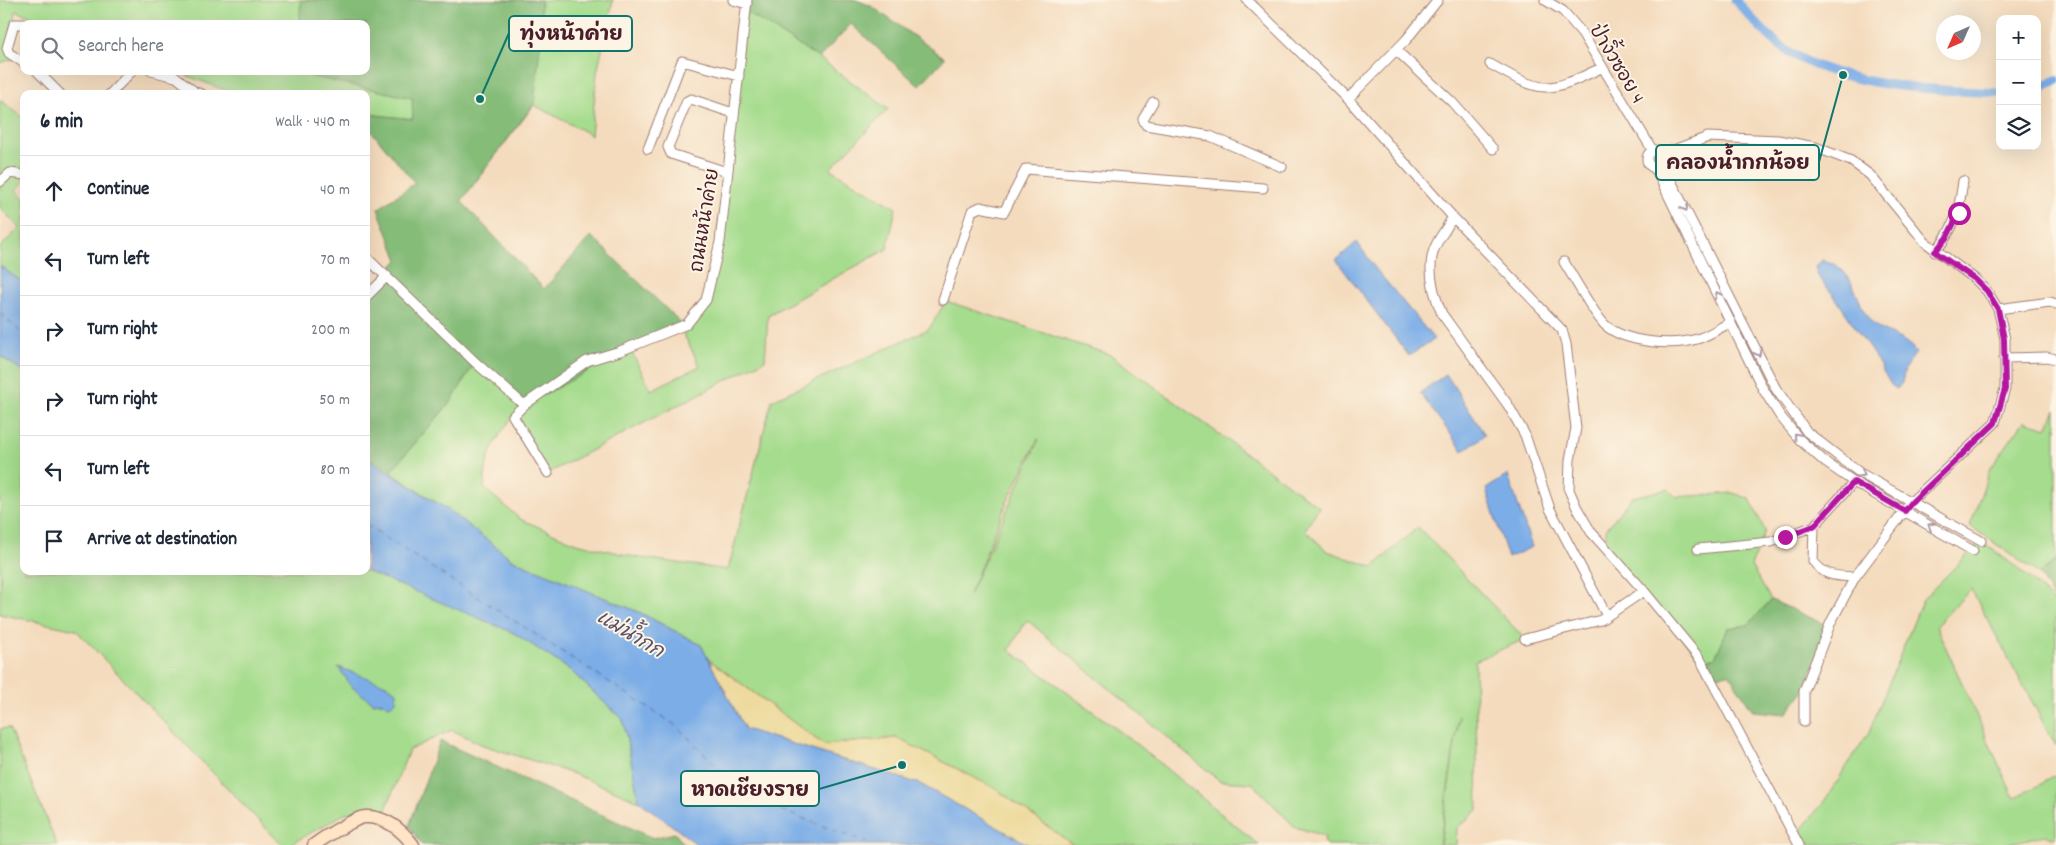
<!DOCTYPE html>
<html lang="en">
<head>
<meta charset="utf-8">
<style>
  body { margin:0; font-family:Dekko,"Playpen Sans Thai",sans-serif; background:#f6f6f7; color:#1f2937 }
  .controls { position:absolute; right:15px; top:15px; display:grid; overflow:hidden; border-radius:10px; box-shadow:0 5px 20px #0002 }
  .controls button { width:45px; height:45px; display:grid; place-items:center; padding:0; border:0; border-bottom:1px solid #e0e1e3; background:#fff; color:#1f2937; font:25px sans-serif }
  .compass { position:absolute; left:1936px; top:15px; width:45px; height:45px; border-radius:50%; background:#fff; box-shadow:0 5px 20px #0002; rotate:225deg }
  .stop { position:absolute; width:15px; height:15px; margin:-11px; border:4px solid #b5179e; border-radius:50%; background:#fff }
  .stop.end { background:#b5179e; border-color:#fff; box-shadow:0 1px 5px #0008 }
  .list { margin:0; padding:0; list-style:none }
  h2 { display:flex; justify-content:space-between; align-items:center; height:65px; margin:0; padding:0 20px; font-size:21px }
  h2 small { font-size:16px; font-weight:400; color:#747a83 }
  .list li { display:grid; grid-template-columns:32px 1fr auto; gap:15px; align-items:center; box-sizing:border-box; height:70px; padding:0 20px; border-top:1px solid #e0e1e3 }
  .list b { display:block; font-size:19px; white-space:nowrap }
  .list em { font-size:16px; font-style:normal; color:#747a83 }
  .icon { flex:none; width:28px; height:28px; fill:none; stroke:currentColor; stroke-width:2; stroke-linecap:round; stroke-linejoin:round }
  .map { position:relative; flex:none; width:2056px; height:845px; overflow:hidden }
  .search { position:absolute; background:#fff; box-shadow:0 5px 20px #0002; left:20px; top:20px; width:350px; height:55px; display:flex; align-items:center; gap:12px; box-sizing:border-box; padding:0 18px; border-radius:10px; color:#747a83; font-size:19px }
  .panel { position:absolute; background:#fff; box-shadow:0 5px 20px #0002; left:20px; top:90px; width:350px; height:485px; border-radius:10px }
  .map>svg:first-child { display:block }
  .green { fill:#a5dc8d; stroke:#787e5c; fill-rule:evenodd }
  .forest { fill:#84bc78; stroke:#676e52 }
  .sand { fill:#eeda9e; stroke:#9c7c64 }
  .water { fill:#7bade7; stroke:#626689 }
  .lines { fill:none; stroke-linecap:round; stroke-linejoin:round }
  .canal { stroke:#7bade7; stroke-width:9 }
  .ferry { stroke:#5b516d; stroke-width:1; stroke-dasharray:6 5; stroke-linecap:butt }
  .street-casing { stroke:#9f7d74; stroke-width:11 }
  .secondary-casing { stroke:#9f7d74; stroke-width:15 }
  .street { stroke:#fff; stroke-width:9 }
  .secondary { stroke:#ffe4c6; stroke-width:12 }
  .oneway { stroke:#ae9aa0 }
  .route { stroke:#b5179e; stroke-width:6 }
  .labels { text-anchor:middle; stroke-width:4; stroke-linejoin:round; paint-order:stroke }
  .street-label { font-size:19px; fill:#4a1f2b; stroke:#fcf5e5 }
  .water-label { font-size:20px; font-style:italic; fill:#5b516d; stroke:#fcf5e5 }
  .leader { fill:none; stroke:#0f766e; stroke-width:2 }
  .callout-dot { fill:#0f766e; stroke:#fcf5e5; stroke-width:2 }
  .callout { fill:#fcf5e5; stroke:#0f766e; stroke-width:2 }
  .callout-label { font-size:20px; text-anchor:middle; font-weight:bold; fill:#4a1f2b }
</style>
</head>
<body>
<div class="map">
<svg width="2056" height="845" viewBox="0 0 2056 845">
  <rect width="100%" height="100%" fill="#fcf5e5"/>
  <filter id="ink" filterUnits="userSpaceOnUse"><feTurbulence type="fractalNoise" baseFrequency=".02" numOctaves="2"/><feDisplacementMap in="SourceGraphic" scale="10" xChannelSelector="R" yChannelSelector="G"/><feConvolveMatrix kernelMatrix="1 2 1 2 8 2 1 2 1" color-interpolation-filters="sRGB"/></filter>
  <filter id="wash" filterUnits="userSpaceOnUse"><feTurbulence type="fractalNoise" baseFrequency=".0096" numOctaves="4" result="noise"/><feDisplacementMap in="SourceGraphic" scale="20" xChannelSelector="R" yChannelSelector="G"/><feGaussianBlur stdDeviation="1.12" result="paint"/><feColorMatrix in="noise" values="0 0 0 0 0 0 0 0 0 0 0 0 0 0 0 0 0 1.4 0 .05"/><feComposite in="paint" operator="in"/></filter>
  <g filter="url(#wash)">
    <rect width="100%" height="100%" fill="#f4dbbd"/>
    <path class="green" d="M0 0H613L597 72 591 135 534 105 461 201 413 119 366 114V94H235L175 71H366V24H49L16 11 9 40 16 58 0 63Z
      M746 12 819 58 888 109 830 169 896 208 887 249 768 315 765 360 548 473 513 416C493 444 486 453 484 488L520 519 576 543 635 557 728 570 772 400 929 329 946 301 1111 355 1319 507 1305 530 1327 551 1373 567 1418 527 1525 639 1475 661 1478 810 1457 828 1456 845H1440L1459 716 1439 845H1325L1324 836 1295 827 1252 783 1220 781 1027 620 1009 650 1129 738 1259 845H1073L996 789 897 738 824 745 708 659 701 645 641 613 513 560 448 510 390 472 450 403 475 362 620 351 629 347 651 390 700 366 680 327 706 300 712 274ZM1038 439H1039L969 595 1007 502Z
      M0 100 24 118V182L16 190 24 198V283L0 266V247L20 228 0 208Z
      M0 356 24 372V571H366L381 575 514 633 570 670 623 720 639 801 574 774 483 745 452 730 409 750 384 814 346 813 289 845H282L76 630 0 614Z
      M2056 410V560L2039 574 1970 526 1990 469 2024 421 2047 428Z
      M1668 489 1676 497 1733 493 1750 499 1765 531 1751 566 1771 600 1748 625 1728 628 1715 658 1700 659 1606 549V529L1632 497Z
      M1981 541 2024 573 2056 604V746L1971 589 1936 626 2014 798 2056 776V838L2045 835 2002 845H1799L1795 837 1823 803 1869 732 1923 599Z
      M9 728 57 845H0V729Z"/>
    <path class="forest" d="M301 0H541L540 46 534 104 461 201 544 289 591 236 683 325 620 351 583 374 524 405 475 362 453 399 390 472 366 458V294L398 260 378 209 415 183 366 125V114L413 119 412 98 295 73V71H366V24H299Z
      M747 0H856L871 6 945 58 919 86 851 24 819 58 746 12Z
      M2056 560V602L2039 574Z
      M1771 600 1829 626 1804 691 1786 714 1753 711 1729 674 1710 677 1700 659 1715 658 1728 628 1748 625Z
      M440 741 653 838 675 833 684 845H422L409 826Z"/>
    <path class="sand" d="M708 659 824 745 897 738 996 789 1073 845H1029L920 784 745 729Z"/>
    <path class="water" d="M1357 242 1375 268 1434 339 1409 356 1336 260Z
      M1822 260C1853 266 1854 295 1868 318 1880 336 1907 335 1916 353L1905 368 1902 383 1897 389 1891 385 1875 357 1835 297 1818 276 1815 267Z
      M0 266 24 283V372L0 356Z
      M1446 374 1485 435 1463 451 1420 393Z
      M366 458 448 510 513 560 641 613 701 645 745 729 920 784 1029 845H698L639 801 623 720 570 670 514 633 366 571Z
      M1508 475 1532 547 1508 558 1486 489Z
      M338 667 389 686 397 692 396 701 390 706 380 702 374 703 353 688Z"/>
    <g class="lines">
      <path class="canal" d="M1735 0C1751 18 1773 43 1794 55 1853 88 1933 90 2000 93
        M2037 91 2056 80"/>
      <path class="ferry" d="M0 313 24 335
        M366 525 674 724 751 799 873 845"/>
    </g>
  </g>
  <g filter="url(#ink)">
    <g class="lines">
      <g class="street-casing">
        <path id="street" d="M733 0 747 4
          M1247 0 1348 99 1452 216 1562 330 1566 344 1576 428 1570 460 1569 490 1577 508 1591 532 1644 591 1700 659 1799 845
          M1545 0 1563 11 1582 33 1653 151
          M1396 50 1452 102 1493 149
          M24 63 9 53 7 48 14 24H24
          M1490 64C1543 94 1547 94 1601 68
          M37 71 60 94
          M151 71 176 77 195 92 202 94
          M110 94 132 71
          M1348 99 1406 40 1438 0
          M1153 102 1143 119 1146 125 1210 136 1282 167
          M648 149 682 61 739 76
          M1647 159a9 9 0 1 1 18 0a9 9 0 1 1-18 0Z
          M1663 154 1708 137 1778 140 1815 147 1851 161 1870 175 1925 242 1975 279 1987 291 1998 309 2005 339V389L1995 423 1912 501 1855 577 1831 622 1804 691V722
          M1663 165 1776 389 1807 432 1860 473 1981 541
          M1655 168 1763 389 1780 416 1800 440 1825 462 1854 482 1973 551
          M727 172 671 154 668 147 687 101 691 99 733 113
          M0 182 10 173 24 175
          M1452 216C1449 227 1442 233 1437 243 1425 265 1433 293 1442 314L1508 405 1525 435 1550 509 1607 616
          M1935 252C1955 228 1959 211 1963 181
          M366 257 475 362 524 405
          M1564 262C1574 278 1592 311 1604 324 1624 343 1674 347 1700 338 1711 334 1721 327 1731 322
          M366 297 387 276
          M943 300 972 211 980 207 1004 212 1026 169 1263 188
          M1998 309 2050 302 2056 304
          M2004 358 2047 357 2056 359
          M548 473 513 416 524 405 587 361 620 351 687 324 706 300 720 242 747 0
          M1854 482 1814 526 1813 561C1825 577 1836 576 1855 577
          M1698 549 1771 542 1814 526
          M1525 639 1601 620 1644 591"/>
      </g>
      <g class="secondary-casing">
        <path id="secondary" d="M314 845C322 839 356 817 365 817 385 816 402 830 413 845"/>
      </g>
      <use href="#street" class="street"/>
      <use href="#secondary" class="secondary"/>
    </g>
    <defs><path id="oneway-chevron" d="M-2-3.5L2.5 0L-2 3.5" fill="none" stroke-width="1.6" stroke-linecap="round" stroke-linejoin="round" transform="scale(1.25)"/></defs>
    <g class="oneway">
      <use href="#oneway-chevron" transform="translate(1685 208) rotate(63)"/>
      <use href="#oneway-chevron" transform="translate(1718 295) rotate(-116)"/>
      <use href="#oneway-chevron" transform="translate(1758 353) rotate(63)"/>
      <use href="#oneway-chevron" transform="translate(1797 436) rotate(-132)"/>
      <use href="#oneway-chevron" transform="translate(1862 474) rotate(31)"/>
      <use href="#oneway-chevron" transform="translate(1931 526) rotate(-149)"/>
    </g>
  </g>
  <g class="lines" filter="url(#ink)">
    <path class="route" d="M1785 537 1814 526 1854 482 1905 511 1912 502 1995 423 2005 389 2004 339 1998 309 1987 291 1975 279 1935 252 1947 237 1959 213"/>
  </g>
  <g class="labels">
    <g class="street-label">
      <text transform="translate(1618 63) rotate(59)" y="7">ป่างิ้วซอย 4</text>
      <text transform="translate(703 220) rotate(-81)" y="7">ถนนหน้าค่าย</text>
    </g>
    <g class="water-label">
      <text transform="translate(631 633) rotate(31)" y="7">แม่น้ำกก</text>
    </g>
  </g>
  <path class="leader" d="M480 99L509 33M1843 75L1819 162M902 765L819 789"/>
  <g class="callout-dot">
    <circle cx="480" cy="99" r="5"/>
    <circle cx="1843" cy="75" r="5"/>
    <circle cx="902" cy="765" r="5"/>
  </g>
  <g class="callout">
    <rect x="509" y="16" width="123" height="35" rx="5"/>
    <rect x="1656" y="145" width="163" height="35" rx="5"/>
    <rect x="681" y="771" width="138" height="35" rx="5"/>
  </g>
  <g class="callout-label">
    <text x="571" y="40">ทุ่งหน้าค่าย</text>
    <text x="1738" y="169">คลองน้ำกกน้อย</text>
    <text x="750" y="796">หาดเชียงราย</text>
  </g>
</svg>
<div class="controls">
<button>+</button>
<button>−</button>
<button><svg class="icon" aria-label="layers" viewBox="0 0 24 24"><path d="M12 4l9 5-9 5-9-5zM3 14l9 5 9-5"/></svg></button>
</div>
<svg class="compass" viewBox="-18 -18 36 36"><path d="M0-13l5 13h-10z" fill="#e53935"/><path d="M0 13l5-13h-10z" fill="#747a83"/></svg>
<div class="stop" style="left:1959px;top:213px"></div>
<div class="stop end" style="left:1785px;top:537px"></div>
<div class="search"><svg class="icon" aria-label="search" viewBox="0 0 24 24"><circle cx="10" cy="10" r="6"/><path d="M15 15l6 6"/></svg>Search here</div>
<section class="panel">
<h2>6 min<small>Walk · 440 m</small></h2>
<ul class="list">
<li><svg class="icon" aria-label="ahead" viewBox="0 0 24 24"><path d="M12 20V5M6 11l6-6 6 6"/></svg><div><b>Continue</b></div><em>40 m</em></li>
<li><svg class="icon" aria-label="left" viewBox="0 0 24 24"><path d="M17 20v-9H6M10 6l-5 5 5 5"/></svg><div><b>Turn left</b></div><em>70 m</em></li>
<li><svg class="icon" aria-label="right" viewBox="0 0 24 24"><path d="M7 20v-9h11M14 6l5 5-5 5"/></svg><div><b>Turn right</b></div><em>200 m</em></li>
<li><svg class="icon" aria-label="right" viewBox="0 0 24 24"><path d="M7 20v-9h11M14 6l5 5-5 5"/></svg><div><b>Turn right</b></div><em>50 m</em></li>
<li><svg class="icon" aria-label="left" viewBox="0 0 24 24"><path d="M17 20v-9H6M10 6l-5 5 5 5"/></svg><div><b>Turn left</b></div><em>80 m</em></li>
<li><svg class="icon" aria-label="arrive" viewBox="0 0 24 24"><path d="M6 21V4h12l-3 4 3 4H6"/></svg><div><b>Arrive at destination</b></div></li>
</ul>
</section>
</div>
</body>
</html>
